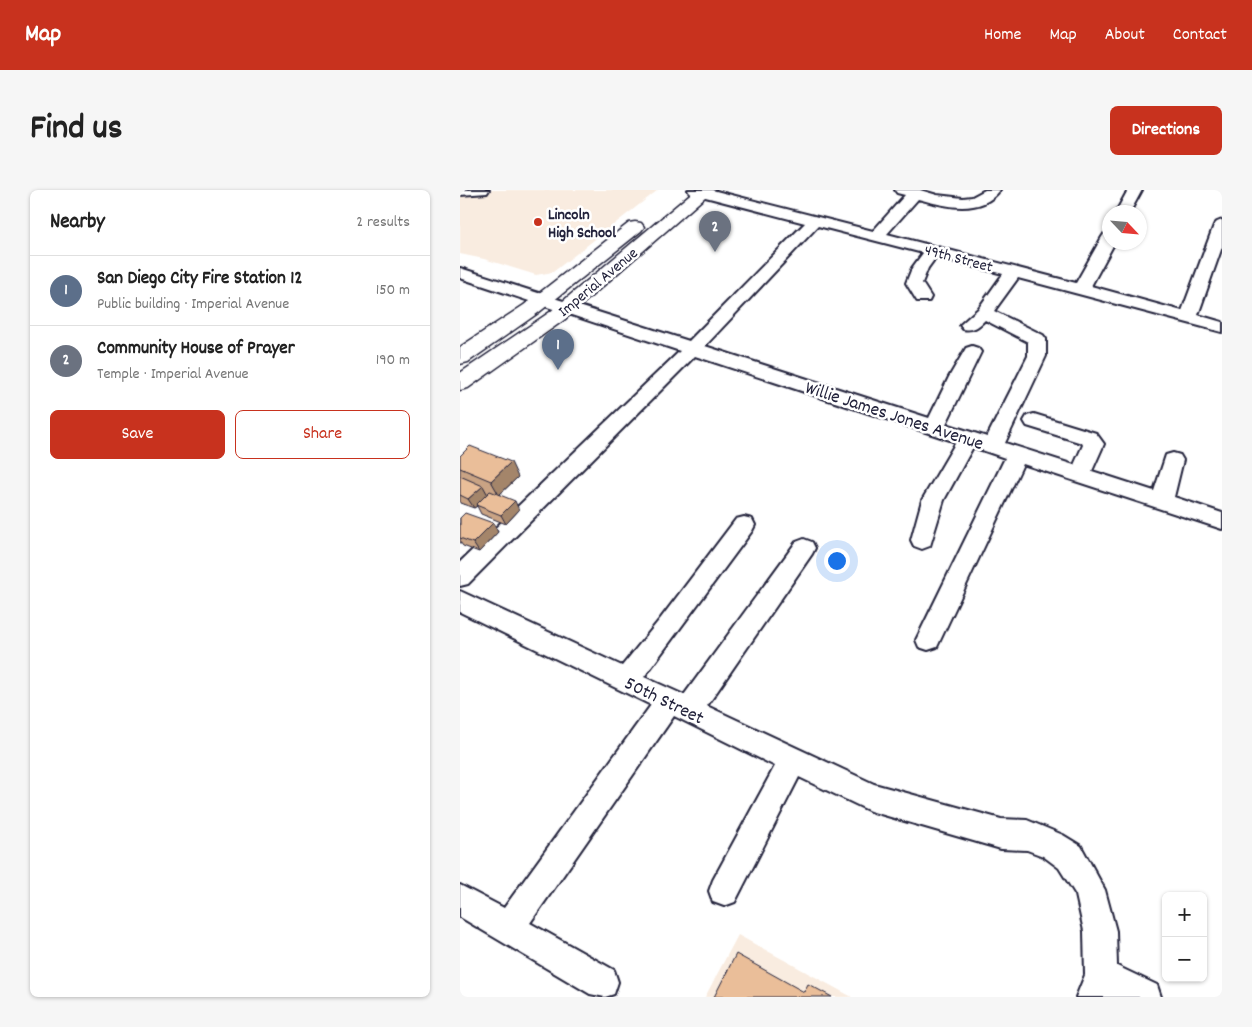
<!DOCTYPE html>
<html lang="en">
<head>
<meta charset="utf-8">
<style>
  body { margin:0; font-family:Dekko,sans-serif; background:#f6f6f6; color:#222 }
  .controls { position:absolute; right:15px; bottom:15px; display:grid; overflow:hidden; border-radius:8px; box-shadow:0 1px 4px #0004 }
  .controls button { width:45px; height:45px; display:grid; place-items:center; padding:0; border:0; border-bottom:1px solid #e0e0e0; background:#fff; color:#222; font:25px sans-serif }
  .compass { position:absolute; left:642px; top:15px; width:45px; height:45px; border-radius:50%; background:#fff; box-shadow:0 1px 4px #0004; rotate:116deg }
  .you { position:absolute; left:376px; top:370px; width:18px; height:18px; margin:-12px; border:4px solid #fff; border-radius:50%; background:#1a73e8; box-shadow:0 0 0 8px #1a73e833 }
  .badge { display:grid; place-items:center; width:32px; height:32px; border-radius:50%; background:#c8321e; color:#fff; font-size:16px; font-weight:700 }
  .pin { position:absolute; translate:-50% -41px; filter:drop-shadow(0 1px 2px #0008) }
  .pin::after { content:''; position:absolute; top:26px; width:18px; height:15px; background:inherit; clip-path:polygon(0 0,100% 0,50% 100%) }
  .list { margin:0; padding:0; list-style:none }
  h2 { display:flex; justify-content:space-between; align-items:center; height:65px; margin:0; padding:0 20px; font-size:21px }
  h2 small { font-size:16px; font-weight:400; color:#767676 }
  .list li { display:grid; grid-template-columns:32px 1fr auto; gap:15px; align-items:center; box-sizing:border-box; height:70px; padding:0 20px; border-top:1px solid #e0e0e0 }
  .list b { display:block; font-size:19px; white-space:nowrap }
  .list p { margin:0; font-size:16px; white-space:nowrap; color:#767676 }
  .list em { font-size:16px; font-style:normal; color:#767676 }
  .actions { display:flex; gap:10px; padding:15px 20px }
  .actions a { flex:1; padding:11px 0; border:1px solid #c8321e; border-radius:8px; text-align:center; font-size:18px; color:#c8321e }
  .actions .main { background:#c8321e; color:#fff }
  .map { position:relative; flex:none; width:762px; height:807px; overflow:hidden; border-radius:8px }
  header { display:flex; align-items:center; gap:30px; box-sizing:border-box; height:70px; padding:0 25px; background:#c8321e; color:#fff }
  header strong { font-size:24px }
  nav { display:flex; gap:28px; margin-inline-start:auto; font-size:18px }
  .intro { display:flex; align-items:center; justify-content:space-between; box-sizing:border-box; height:120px; padding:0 30px }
  h1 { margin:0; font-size:35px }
  .button { padding:12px 22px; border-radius:8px; background:#c8321e; color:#fff; font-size:18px; font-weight:700 }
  main { display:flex; gap:30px; padding:0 30px }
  aside { flex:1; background:#fff; border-radius:8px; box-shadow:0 1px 4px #0004 }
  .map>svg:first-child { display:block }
  .built { fill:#f9ece0 }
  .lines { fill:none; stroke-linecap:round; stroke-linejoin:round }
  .minor-casing { stroke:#22223b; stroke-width:4 }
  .major-casing { stroke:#22223b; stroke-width:3 }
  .minor { fill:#fff; fill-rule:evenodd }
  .major { fill:#fff; fill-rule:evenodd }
  .wall { fill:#c9a384; stroke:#22223b }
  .shaded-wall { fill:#a4856b; stroke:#22223b }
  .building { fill:#eabe99; stroke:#22223b }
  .poi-dot { fill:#c8321e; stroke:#fff; stroke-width:2 }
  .labels { text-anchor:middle; stroke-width:5; stroke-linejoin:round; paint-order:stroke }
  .far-poi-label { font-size:16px; font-weight:bold; fill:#22223b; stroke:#fff; text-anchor:start }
  .far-street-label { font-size:16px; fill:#22223b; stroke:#fff }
  .street-label { font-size:19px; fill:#22223b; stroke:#fff }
</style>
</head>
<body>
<header>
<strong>Map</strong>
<nav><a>Home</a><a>Map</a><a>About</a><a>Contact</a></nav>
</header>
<div class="intro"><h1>Find us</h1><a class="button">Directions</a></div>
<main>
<aside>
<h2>Nearby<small>2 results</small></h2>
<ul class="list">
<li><span class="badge" style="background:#5c6f8a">1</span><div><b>San Diego City Fire Station 12</b><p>Public building · Imperial Avenue</p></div><em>150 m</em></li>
<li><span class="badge" style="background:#6b7280">2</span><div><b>Community House of Prayer</b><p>Temple · Imperial Avenue</p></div><em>190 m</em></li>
</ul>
<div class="actions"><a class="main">Save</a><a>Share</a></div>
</aside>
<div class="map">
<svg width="762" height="807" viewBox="0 0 762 807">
  <rect width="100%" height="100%" fill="#fff"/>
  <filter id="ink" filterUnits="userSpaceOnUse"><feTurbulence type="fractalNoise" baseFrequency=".02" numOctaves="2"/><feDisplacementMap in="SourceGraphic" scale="10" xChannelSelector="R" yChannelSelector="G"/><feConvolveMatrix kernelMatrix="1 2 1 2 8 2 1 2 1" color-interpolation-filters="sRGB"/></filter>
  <g filter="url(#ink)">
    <path class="built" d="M0 0H198L93 82 76 85 24 69 0 64Z
      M278 745 392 807H245Z"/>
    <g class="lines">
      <g class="minor-casing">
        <path id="minor" d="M0 0H29L27 3 0 5Z
          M228 0H252L413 41 445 5 437 3 435 0H460L477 5 503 8 512 7 525 0H540C521 26 484 16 458 9L427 44 616 93 642 47 644 44 650 42V52H655L631 96 722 121 754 35 757 32 762 30V57L738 125 762 132V142L558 88 534 121 583 145 586 149V166L545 253 614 275 623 255 622 253 567 236 564 231 567 226 574 224 636 243 644 254 632 281 694 301 706 265 713 263 720 265 723 270 714 307 762 323V339L563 274 477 457 468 460 459 457 456 450 545 268 513 257 484 310 470 356 462 359 454 356 451 350 462 310 496 252 235 166 8 394 0 396V372L220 161 0 88V78L229 151 345 33 230 3ZM358 36 463 63 452 78 446 93 457 111H469L471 107 462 93 468 78 476 67 543 84 518 119 500 135 503 139C513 141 518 137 525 130L568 152V166L527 247 486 234 521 162 518 158 512 156 506 158 489 187 469 228 245 156Z
          M668 0H682L670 22H656Z
          M284 327 292 329 295 335 292 341 184 487 224 505 336 352 344 349 352 352 355 358 352 364 247 516 414 594 541 629 567 630 603 645 621 656 645 700 656 741 657 776 697 795 701 807H616L625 785 624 741 616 705 599 678 583 666 567 660 541 659 410 621 339 587 275 712 264 716 253 712 249 701 253 690 315 576 214 526 70 733 154 780 158 792 154 804 145 807 130 804 0 727V695L44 718 191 515 0 422V401L162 476 201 428 276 329Z"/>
      </g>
      <g class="major-casing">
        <path id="major" d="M235 0H253L104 130 8 198 0 200V183L90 122Z
          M175 32 181 33 184 37 181 41 78 123 8 172 0 174V157L64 115 169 33Z"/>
      </g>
      <use href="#minor" class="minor"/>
      <use href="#major" class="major"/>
    </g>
    <path class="wall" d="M0 266 58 287 39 305 59 320 46 334 21 324 17 316 14 318 0 313Z
      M0 328 33 333 38 342 19 362 3 356 0 352Z"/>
    <path class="shaded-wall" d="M51 272 58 287 39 305 31 291Z
      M23 296 28 305 16 315 17 316 14 318 8 309Z
      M55 311 59 320 46 334 41 325Z
      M33 333 38 342 19 362 13 353Z"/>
    <path class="building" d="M10 256 51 272 31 291 0 278V266Z
      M0 286 23 296 8 309 0 305Z
      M30 301 55 311 41 325 16 315Z
      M5 323 33 333 13 353 0 348V328Z
      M276 764 344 802 348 794 372 807H254Z"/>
  </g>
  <circle class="poi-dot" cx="78" cy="32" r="5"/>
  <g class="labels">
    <g class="far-poi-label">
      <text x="88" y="29">Lincoln<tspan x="88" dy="18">High School</tspan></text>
    </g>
    <g class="far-street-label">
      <text transform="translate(499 67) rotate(15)" y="6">49th Street</text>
      <text transform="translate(137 91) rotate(-40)" y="6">Imperial Avenue</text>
    </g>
    <g class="street-label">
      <text transform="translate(435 224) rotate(18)" y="7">Willie James Jones Avenue</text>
      <text transform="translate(205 509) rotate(26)" y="7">50th Street</text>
    </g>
  </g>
</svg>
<div class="controls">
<button>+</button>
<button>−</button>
</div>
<svg class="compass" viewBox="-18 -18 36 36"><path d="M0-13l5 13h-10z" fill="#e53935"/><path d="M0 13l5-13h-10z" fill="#767676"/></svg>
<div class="you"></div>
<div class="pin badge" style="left:98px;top:180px;background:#5c6f8a">1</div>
<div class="pin badge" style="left:255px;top:62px;background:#6b7280">2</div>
</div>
</main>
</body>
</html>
